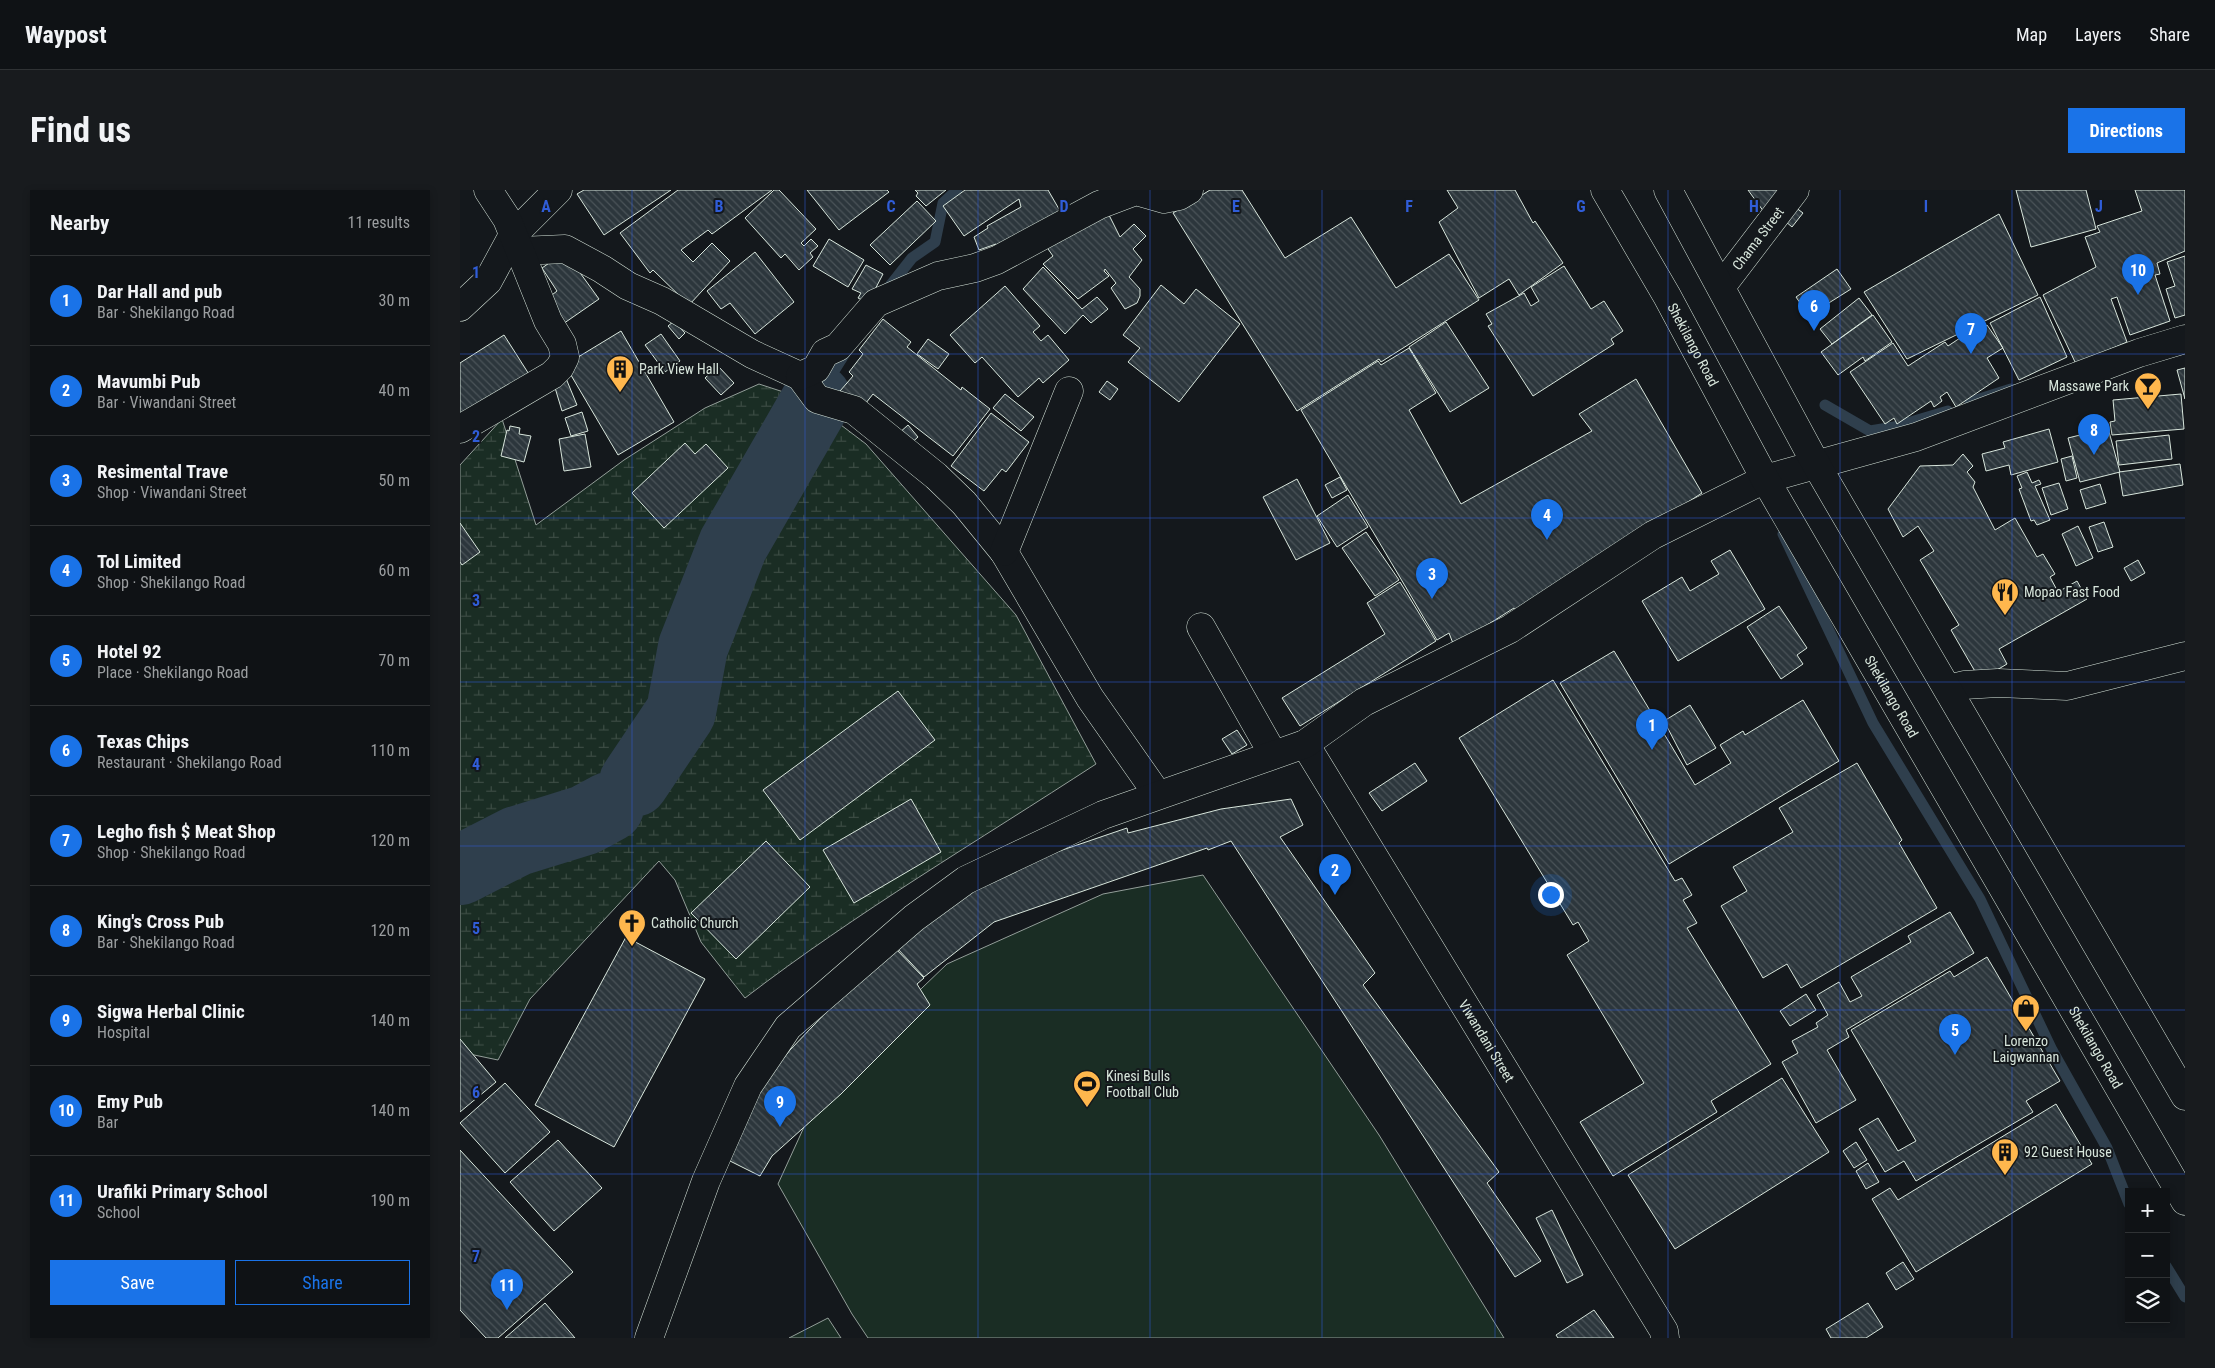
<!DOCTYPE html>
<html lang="en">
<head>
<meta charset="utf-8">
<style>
  body { margin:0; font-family:"Roboto Condensed",sans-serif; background:#181b1e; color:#f1f3f6 }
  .controls { position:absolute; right:15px; bottom:15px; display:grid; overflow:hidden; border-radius:0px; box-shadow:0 2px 8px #0003 }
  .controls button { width:45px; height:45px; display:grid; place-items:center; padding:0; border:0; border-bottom:1px solid #2f3234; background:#0f1215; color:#f1f3f6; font:25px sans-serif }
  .you { position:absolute; left:1090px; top:704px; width:18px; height:18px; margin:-12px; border:4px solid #fff; border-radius:50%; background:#1a73e8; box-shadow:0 0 0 8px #1a73e833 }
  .badge { display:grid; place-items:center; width:32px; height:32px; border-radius:50%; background:#1a73e8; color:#fff; font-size:16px; font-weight:700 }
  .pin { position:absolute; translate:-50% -41px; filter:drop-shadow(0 1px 2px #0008) }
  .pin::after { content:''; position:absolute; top:26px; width:18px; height:15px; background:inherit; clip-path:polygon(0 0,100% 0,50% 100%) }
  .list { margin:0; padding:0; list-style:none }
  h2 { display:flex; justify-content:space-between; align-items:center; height:65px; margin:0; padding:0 20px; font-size:21px }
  h2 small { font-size:16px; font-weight:400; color:#9b9ea0 }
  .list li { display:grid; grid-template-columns:32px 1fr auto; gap:15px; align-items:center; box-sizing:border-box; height:90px; padding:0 20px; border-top:1px solid #2f3234 }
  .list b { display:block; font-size:19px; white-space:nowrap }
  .list p { margin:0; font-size:16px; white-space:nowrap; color:#9b9ea0 }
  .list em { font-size:16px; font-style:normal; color:#9b9ea0 }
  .actions { display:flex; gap:10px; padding:15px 20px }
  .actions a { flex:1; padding:11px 0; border:1px solid #1a73e8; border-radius:0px; text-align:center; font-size:18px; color:#1a73e8 }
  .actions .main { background:#1a73e8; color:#fff }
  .icon { flex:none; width:28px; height:28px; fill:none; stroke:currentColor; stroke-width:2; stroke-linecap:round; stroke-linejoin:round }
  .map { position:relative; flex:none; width:1725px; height:1148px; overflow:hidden; border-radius:0px }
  header { display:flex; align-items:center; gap:30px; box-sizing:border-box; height:70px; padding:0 25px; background:#0f1215; border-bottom:1px solid #2f3234 }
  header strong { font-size:24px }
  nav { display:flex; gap:28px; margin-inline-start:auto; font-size:18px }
  .intro { display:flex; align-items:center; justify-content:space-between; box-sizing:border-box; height:120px; padding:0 30px }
  h1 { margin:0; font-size:35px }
  .button { padding:12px 22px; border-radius:0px; background:#1a73e8; color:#fff; font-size:18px; font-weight:700 }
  main { display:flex; gap:30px; padding:0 30px }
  aside { flex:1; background:#0f1215; border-radius:0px; box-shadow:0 2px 8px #0003 }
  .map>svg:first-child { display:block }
  .wetland { fill:url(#wetland-marsh); stroke:#939e99 }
  .garden { fill:#1a2d24; stroke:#939e99 }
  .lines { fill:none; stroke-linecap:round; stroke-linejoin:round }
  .stream { stroke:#2f3f4d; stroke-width:11 }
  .river { stroke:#2f3f4d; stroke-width:70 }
  .building { fill:url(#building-back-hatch); stroke:#d8e6dc }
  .minor-casing { stroke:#d8e6dc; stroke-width:29 }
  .major-casing { stroke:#d8e6dc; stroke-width:29 }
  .minor { stroke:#14181c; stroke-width:28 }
  .major { stroke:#14181c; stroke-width:28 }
  .grid { fill:none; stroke:#305dd8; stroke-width:1; stroke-opacity:0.55 }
  .labels { text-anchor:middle; stroke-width:4; stroke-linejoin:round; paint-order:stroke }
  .street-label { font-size:14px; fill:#d8e6dc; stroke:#14181c }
  .poi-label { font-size:14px; fill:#d8e6dc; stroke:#14181c; text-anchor:start }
  .grid-label { font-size:16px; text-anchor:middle; font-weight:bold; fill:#305dd8; stroke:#14181c; stroke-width:4; stroke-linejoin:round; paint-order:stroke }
</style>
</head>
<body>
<header>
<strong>Waypost</strong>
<nav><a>Map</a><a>Layers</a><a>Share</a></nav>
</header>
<div class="intro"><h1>Find us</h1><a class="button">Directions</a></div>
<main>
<aside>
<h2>Nearby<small>11 results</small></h2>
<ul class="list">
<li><span class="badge">1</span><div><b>Dar Hall and pub</b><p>Bar · Shekilango Road</p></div><em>30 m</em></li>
<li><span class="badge">2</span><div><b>Mavumbi Pub</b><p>Bar · Viwandani Street</p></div><em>40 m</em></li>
<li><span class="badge">3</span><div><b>Resimental Trave</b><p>Shop · Viwandani Street</p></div><em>50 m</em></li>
<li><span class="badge">4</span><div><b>Tol Limited</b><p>Shop · Shekilango Road</p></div><em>60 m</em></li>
<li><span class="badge">5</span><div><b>Hotel 92</b><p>Place · Shekilango Road</p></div><em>70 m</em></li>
<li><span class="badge">6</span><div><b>Texas Chips</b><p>Restaurant · Shekilango Road</p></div><em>110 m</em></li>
<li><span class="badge">7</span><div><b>Legho fish $ Meat Shop</b><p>Shop · Shekilango Road</p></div><em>120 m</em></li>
<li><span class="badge">8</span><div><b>King's Cross Pub</b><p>Bar · Shekilango Road</p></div><em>120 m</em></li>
<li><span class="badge">9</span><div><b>Sigwa Herbal Clinic</b><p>Hospital</p></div><em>140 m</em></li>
<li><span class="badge">10</span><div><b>Emy Pub</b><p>Bar</p></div><em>140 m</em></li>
<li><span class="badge">11</span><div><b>Urafiki Primary School</b><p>School</p></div><em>190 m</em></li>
</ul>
<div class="actions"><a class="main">Save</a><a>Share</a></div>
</aside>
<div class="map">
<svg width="1725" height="1148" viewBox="0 0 1725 1148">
  <defs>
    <pattern id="wetland-marsh" width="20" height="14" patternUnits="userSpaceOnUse" patternTransform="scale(1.25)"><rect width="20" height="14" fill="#1a2d24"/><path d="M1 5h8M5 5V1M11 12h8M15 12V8" fill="none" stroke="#3b4b43"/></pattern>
    <pattern id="building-back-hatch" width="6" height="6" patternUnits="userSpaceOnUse" patternTransform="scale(1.25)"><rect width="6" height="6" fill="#2c363c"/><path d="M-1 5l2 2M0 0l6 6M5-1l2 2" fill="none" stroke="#4a5358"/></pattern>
  </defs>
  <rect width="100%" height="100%" fill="#14181c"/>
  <path class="wetland" d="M299 194 348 210 406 254 556 425 636 574C518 651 397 722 285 808L241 752 215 690 199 671 70 809 38 870 0 862V275L42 229 76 335 164 270 245 218Z"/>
  <path class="garden" d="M743 685 919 945 1044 1148H408L392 1124 318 994 365 891 487 774 643 704Z
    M368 1128 381 1148H329Z"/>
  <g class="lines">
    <path class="stream" d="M426 101 452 68 475 52 483 13 497 0
      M357 208 387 160
      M1510 212 1551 199
      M1365 215 1410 241 1434 237 1488 221
      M1323 344 1413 533 1520 709 1592 860 1647 958 1669 1014
      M1706 1076 1725 1107"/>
    <path class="river" d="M174 592 221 522 233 457 273 355 357 209
      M0 680 57 651 125 630 149 617"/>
  </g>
  <path class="building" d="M124 0H211L144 45 117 4Z
    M218 0H312L252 44 248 40 221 60 233 72 252 53 270 71 229 115 193 80 190 83 160 43Z
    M314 0H319L356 39 341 53 344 56 351 49 358 56 350 63 353 67 339 80 325 64 321 68 285 28Z
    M347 0H427L429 2 379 40Z
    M455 0H486L466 16 456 6 458 3Z
    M505 0H588L603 26 538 61 536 54 519 60 514 47 528 38 527 36 561 17 559 9 504 46 483 16Z
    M750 0H782L825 68 891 27 936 98 989 64 1019 110 921 172 919 169 837 221 713 23Z
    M987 0H1055L1073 33 1075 31 1103 73 1059 105 1049 89 1019 108 979 32 998 18Z
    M1288 0H1322L1304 22Z
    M1556 0H1626L1636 39 1571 57Z
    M1675 0H1725V61L1697 73 1700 84 1695 85 1710 131 1670 145 1657 107 1651 109 1667 152 1616 174 1583 105 1636 77 1625 47 1640 42 1637 36 1682 21Z
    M457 11 476 31 430 75 410 55Z
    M645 17 660 47 674 34 686 46 673 59 682 70 669 87 680 99V106L677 113 665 119 651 98 656 93 645 79 644 81 649 86 618 109 583 74 593 66 581 49Z
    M1335 17 1343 23 1332 37 1325 31Z
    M1539 24 1578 105 1447 169 1404 102Z
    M369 49 404 70 388 97 353 76Z
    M105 62 139 109 100 136 83 112 97 101 82 78Z
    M295 62 334 112 295 144 270 113 261 119 247 101Z
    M1725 66V125L1715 128 1706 99 1715 96 1707 72Z
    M406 75 423 84 408 113 398 108 401 103 392 99Z
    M1104 76 1131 119 1144 111 1163 141 1151 149 1154 154 1073 206 1028 136 1032 134 1026 124 1064 103 1071 116 1079 111 1071 97Z
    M583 77 622 119 637 107 648 119 631 133 623 125 605 144 563 99Z
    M1377 79 1391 99 1364 116 1366 119 1351 129 1336 107Z
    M701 95 724 114 736 99 780 134 719 212 668 172 680 158 663 145Z
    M545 96 580 136 573 142 581 151 588 145 609 170 583 193 579 188 558 207 522 167 515 173 490 145Z
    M1580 107 1607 167 1559 190 1530 133Z
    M1399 108 1412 125 1372 154 1360 139Z
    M1413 125 1432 152 1405 171 1403 167 1378 185 1361 162Z
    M423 129 451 152 447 157 501 200 502 197 530 219 493 266 413 204 402 218 380 201 393 186 389 182 403 164 399 160Z
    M214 131 225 143 219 149 208 136Z
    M986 132 1029 198 990 222 949 157Z
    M1527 135 1543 158 1527 168 1539 188 1496 217 1487 202 1480 207 1482 211 1474 217 1471 211 1437 234 1434 228 1425 234 1390 182 1433 153 1448 176 1485 152 1488 156 1512 140 1514 143Z
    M161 141 214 232 158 265 105 175Z
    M201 144 220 171 205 182 185 155Z
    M44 145 72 189 0 236V173Z
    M468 149 489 164 478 179 457 164Z
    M949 158 976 203 949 220 1001 314 1132 241 1119 224 1176 189 1242 303 1056 423 1054 418 994 456 989 443 977 450 841 220 918 171 921 175Z
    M258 176 274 193 261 205 245 188Z
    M1725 178V209L1717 180Z
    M105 186 117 215 102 221 93 191Z
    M647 191 658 199 650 210 639 202Z
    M545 204 574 227 561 241 533 218Z
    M1721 204 1724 239 1652 245 1650 232 1655 231 1653 210Z
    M122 222 128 241 111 246 105 228Z
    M531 223 569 252 546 282 542 279 524 301 491 276Z
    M448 235 458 247 448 256 438 244Z
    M50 236 60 238 59 244 71 246 64 272 41 266 47 240 49 241Z
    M1648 238 1660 282 1620 292 1608 248Z
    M1589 239 1598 272 1551 285 1549 275 1526 281 1522 264 1545 258 1543 252Z
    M125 244 131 277 104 281 99 249Z
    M1709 245 1712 269 1659 275 1656 251Z
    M225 253 235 264 246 254 268 278 204 338 172 303Z
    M1503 264 1513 276 1507 282 1515 292 1513 297 1535 340 1555 328 1577 367 1583 364 1595 384 1590 387 1598 402 1617 391 1627 409 1539 459 1547 474 1520 490 1491 440 1499 435 1460 370 1474 361 1458 336 1443 347 1428 319 1460 276 1493 275Z
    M1612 266 1617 288 1606 291 1601 269Z
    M1720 274 1723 295 1663 306 1659 282Z
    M1567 282 1572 293 1579 290 1581 294 1575 296 1590 330 1577 335 1574 330 1571 331 1559 299 1562 298 1557 286Z
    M880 287 887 300 872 308 865 295Z
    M837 289 870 353 836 370 803 307Z
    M1599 293 1608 319 1591 325 1582 298Z
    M1640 294 1646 313 1626 319 1620 300Z
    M888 305 908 337 877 357 857 326Z
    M1644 332 1653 357 1638 362 1629 337Z
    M0 333 20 362 2 375 0 372Z
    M1618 336 1633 368 1616 376 1602 344Z
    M906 342 939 390 915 406 882 358Z
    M1270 360 1305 419 1218 471 1182 411 1222 387 1230 401 1259 384 1251 371Z
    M1678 370 1685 383 1671 391 1664 378Z
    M940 392 976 451 840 536 822 508 925 444 907 413Z
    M1319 416 1347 458 1337 465 1343 474 1321 489 1287 437Z
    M1154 461 1235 595 1271 573 1260 555 1283 541 1285 545 1343 510 1379 571 1209 674 1100 493Z
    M1093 490 1215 691 1222 688 1232 705 1223 710 1237 733 1227 738 1311 874 1251 911 1257 922 1153 986 1120 932 1184 893 1107 765 1129 751 1118 732 1113 735 999 548Z
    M438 501 475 550 340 650 303 600Z
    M1230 515 1256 558 1227 575 1204 531Z
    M777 540 787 555 772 564 762 549Z
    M955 573 967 591 922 621 909 603Z
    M1397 573 1442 650 1439 653 1477 718 1341 798 1327 774 1303 788 1261 716 1287 701 1273 677 1333 642 1319 618Z
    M451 609 481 662 394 713 363 660Z
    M831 609 843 635 820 647 915 783 903 795 1039 982 1027 993 1081 1071 1055 1087 771 651 748 660 747 658 534 732 464 787 436 757 535 683 667 638 668 643 761 619Z
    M306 651 350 697 276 769 231 723Z
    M1490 722 1514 763 1386 840 1389 847 1367 860 1396 910 1356 933 1322 872 1338 863 1332 851 1358 837 1356 833 1368 825 1357 805 1379 792 1390 812 1402 806 1391 787 1451 752 1448 746Z
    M166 747 245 789 154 957 75 915Z
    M434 757 464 788 457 794 470 815 381 904 312 966 300 986 266 969 299 899 330 860 398 789Z
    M1527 767 1600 891 1566 911 1573 922 1456 991 1444 971 1425 982 1399 939 1418 928 1438 961 1456 951 1391 840 1490 781 1494 787Z
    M1346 804 1356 820 1330 836 1320 821Z
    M0 849 36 892 0 922Z
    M1322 888 1369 962 1215 1059 1168 985Z
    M45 893 90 942 45 983 0 933Z
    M1596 914 1632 974 1456 1082 1412 1009 1430 998 1438 1010Z
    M98 950 142 998 94 1041 50 992Z
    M1396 952 1407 970 1394 978 1383 961Z
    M0 960 113 1082 38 1148H26L0 1120Z
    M1408 973 1419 992 1406 999 1396 981Z
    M1092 1020 1123 1085 1107 1093 1076 1028Z
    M1443 1072 1454 1089 1436 1100 1426 1083Z
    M85 1113 115 1148H45Z
    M1408 1113 1423 1137 1406 1148H1371L1366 1139Z
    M1134 1120 1154 1148H1098L1096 1145Z"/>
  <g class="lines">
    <g class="minor-casing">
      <g id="minor">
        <path d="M60 61 105 59 142 79 168 96 202 111 292 164 340 186 357 209 394 220 476 286 504 313 544 362 630 508 698 605"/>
        <path id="s1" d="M1261 97 1335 0"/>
        <path d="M0 117 28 91 53 45 98 0"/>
        <path d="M340 186 356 179 365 163 378 157 416 113 478 86 515 78 537 70 639 15 676 1 704 9 719 6 729 0"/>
        <path d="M0 239 92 185 100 177 105 167 102 154 88 131 47 29 28 0"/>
        <path d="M544 362 609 201"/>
        <path d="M741 437 813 564"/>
        <path d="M1488 499 1504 495 1538 493 1607 496 1725 466"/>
        <path id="s2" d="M845 554 1204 1141 1205 1148"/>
        <path d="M189 1148 246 991 288 896 328 837 454 728 506 690 643 625 845 554 904 512 1050 439 1193 345 1305 289 1456 247 1679 163 1725 149"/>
      </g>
    </g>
    <g class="major-casing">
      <g id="major">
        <path id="s3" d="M1145 0 1207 106 1305 289 1725 1011"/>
        <path d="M1208 0 1357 276 1725 906"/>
      </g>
    </g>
    <use href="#minor" class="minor"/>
    <use href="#major" class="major"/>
  </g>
  <path class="grid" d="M172 0V1148M345 0V1148M518 0V1148M690 0V1148M862 0V1148M1035 0V1148M1208 0V1148M1380 0V1148M1552 0V1148M0 164H1725M0 328H1725M0 492H1725M0 656H1725M0 820H1725M0 984H1725"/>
  <defs>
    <g id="building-pin" transform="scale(1.4375)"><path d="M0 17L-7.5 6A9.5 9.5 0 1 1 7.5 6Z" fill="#ffb74d" stroke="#14181c"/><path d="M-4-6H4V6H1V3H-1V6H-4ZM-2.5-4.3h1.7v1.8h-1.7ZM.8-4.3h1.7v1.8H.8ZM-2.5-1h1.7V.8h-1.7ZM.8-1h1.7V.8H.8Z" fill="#111"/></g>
    <g id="bar-pin" transform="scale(1.4375)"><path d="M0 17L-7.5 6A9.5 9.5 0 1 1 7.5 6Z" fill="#ffb74d" stroke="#14181c"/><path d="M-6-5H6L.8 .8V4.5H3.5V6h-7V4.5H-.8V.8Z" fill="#111"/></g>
    <g id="restaurant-pin" transform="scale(1.4375)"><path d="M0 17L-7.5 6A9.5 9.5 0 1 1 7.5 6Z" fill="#ffb74d" stroke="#14181c"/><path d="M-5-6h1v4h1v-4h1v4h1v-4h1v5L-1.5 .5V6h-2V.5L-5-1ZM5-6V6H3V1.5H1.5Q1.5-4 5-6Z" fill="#111"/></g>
    <g id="church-pin" transform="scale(1.4375)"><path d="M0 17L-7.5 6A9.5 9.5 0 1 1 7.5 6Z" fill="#ffb74d" stroke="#14181c"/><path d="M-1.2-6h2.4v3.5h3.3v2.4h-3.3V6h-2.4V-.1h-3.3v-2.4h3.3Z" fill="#111"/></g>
    <g id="shop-pin" transform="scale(1.4375)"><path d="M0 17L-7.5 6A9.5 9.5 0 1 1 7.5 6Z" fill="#ffb74d" stroke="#14181c"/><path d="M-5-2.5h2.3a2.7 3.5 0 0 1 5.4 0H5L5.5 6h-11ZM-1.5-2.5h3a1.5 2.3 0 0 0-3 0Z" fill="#111"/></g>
    <g id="stadium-pin" transform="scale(1.4375)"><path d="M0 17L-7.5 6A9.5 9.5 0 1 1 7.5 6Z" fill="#ffb74d" stroke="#14181c"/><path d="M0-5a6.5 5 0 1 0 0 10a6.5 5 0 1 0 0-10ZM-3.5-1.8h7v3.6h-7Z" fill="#111"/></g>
  </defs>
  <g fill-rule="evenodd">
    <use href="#building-pin" x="160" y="179"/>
    <use href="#bar-pin" x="1688" y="196"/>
    <use href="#restaurant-pin" x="1545" y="402"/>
    <use href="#church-pin" x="172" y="733"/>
    <use href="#shop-pin" x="1566" y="818"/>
    <use href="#stadium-pin" x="627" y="894"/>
    <use href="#building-pin" x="1545" y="962"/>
  </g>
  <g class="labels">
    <g class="street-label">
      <text dy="5" stroke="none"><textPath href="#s1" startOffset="61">Chama Street</textPath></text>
      <text dy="5" stroke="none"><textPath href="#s3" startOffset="178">Shekilango Road</textPath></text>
      <text dy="5" stroke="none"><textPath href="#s3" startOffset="582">Shekilango Road</textPath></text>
      <text dy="5" stroke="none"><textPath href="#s2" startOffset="348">Viwandani Street</textPath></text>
      <text dy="5" stroke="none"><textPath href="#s3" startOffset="988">Shekilango Road</textPath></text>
    </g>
    <g class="poi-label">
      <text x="179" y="184">Park View Hall</text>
      <text x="1669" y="201" text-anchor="end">Massawe Park</text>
      <text x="1564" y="407">Mopao Fast Food</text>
      <text x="191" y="738">Catholic Church</text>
      <text x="1566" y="856" text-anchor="middle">Lorenzo<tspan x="1566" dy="16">Laigwannan</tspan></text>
      <text x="646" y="891">Kinesi Bulls<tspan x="646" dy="16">Football Club</tspan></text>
      <text x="1564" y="967">92 Guest House</text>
    </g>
  </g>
  <g class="grid-label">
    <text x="86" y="22">A</text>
    <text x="259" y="22">B</text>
    <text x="431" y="22">C</text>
    <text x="604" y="22">D</text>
    <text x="776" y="22">E</text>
    <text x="949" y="22">F</text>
    <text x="1121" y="22">G</text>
    <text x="1294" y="22">H</text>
    <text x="1466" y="22">I</text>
    <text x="1639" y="22">J</text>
    <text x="16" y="88">1</text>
    <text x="16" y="252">2</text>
    <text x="16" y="416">3</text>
    <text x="16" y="580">4</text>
    <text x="16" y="744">5</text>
    <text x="16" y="908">6</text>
    <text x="16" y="1072">7</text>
  </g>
</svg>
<div class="controls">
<button>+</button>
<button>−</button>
<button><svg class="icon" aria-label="layers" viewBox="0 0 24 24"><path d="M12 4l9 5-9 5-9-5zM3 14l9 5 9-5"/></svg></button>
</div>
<div class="you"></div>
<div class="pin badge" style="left:1192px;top:560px">1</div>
<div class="pin badge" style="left:875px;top:705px">2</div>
<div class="pin badge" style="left:972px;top:409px">3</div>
<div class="pin badge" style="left:1087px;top:350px">4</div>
<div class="pin badge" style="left:1495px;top:865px">5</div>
<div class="pin badge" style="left:1354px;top:141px">6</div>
<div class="pin badge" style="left:1511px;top:164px">7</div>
<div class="pin badge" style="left:1634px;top:265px">8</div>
<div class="pin badge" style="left:320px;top:937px">9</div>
<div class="pin badge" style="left:1678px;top:105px">10</div>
<div class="pin badge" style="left:47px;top:1120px">11</div>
</div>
</main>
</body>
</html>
